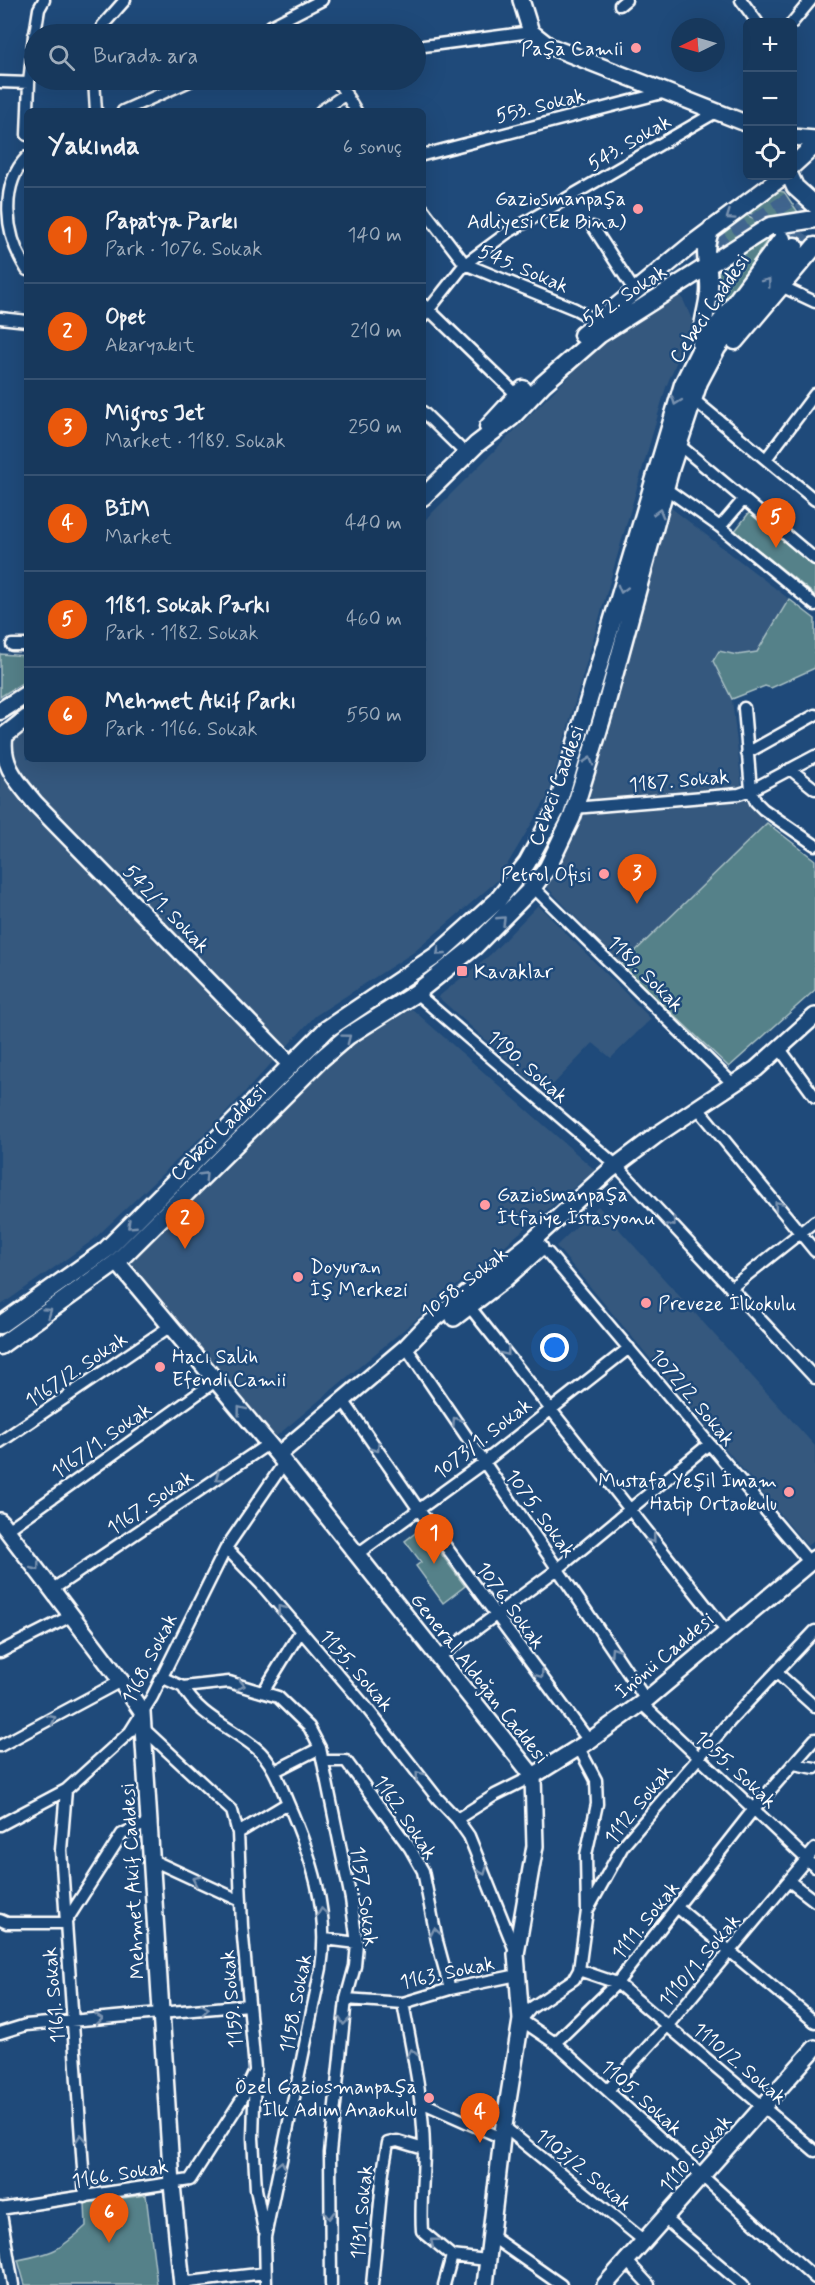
<!DOCTYPE html>
<html lang="tr">
<head>
<meta charset="utf-8">
<style>
  body { margin:0; font-family:Mynerve,sans-serif; background:#244365; color:#f1f3f6 }
  .controls { position:absolute; right:18px; top:18px; display:grid; overflow:hidden; border-radius:9px; box-shadow:0 6px 24px #0002 }
  .controls button { width:54px; height:54px; display:grid; place-items:center; padding:0; border:0; border-bottom:2px solid #365272; background:#17385c; color:#f1f3f6; font:30px sans-serif }
  .compass { position:absolute; left:671px; top:18px; width:54px; height:54px; border-radius:50%; background:#17385c; box-shadow:0 6px 24px #0002; rotate:265deg }
  .you { position:absolute; left:555px; top:1348px; width:21px; height:21px; margin:-15px; border:4px solid #fff; border-radius:50%; background:#1a73e8; box-shadow:0 0 0 9px #1a73e833 }
  .badge { display:grid; place-items:center; width:39px; height:39px; border-radius:50%; background:#ea580c; color:#fff; font-size:20px; font-weight:700 }
  .pin { position:absolute; translate:-50% -50px; filter:drop-shadow(0 2px 3px #0008) }
  .pin::after { content:''; position:absolute; top:32px; width:21px; height:18px; background:inherit; clip-path:polygon(0 0,100% 0,50% 100%) }
  .list { margin:0; padding:0; list-style:none }
  h2 { display:flex; justify-content:space-between; align-items:center; height:78px; margin:0; padding:0 24px; font-size:26px }
  h2 small { font-size:20px; font-weight:400; color:#9eacbb }
  .list li { display:grid; grid-template-columns:39px 1fr auto; gap:18px; align-items:center; box-sizing:border-box; height:96px; padding:0 24px; border-top:2px solid #365272 }
  .list b { display:block; font-size:22px; white-space:nowrap }
  .list p { margin:0; font-size:20px; white-space:nowrap; color:#9eacbb }
  .list em { font-size:20px; font-style:normal; color:#9eacbb }
  .icon { flex:none; width:33px; height:33px; fill:none; stroke:currentColor; stroke-width:2; stroke-linecap:round; stroke-linejoin:round }
  .map { position:relative; flex:none; width:815px; height:2285px; overflow:hidden }
  .search { position:absolute; background:#17385c; box-shadow:0 6px 24px #0002; left:24px; top:24px; width:402px; height:66px; display:flex; align-items:center; gap:15px; box-sizing:border-box; padding:0 21px; border-radius:33px; color:#9eacbb; font-size:22px }
  .panel { position:absolute; background:#17385c; box-shadow:0 6px 24px #0002; left:24px; top:108px; width:402px; height:654px; border-radius:9px }
  .map>svg:first-child { display:block }
  .built { fill:#34587e }
  .green { fill:#558189; stroke:#aac0c4; stroke-width:1.5 }
  .lines { fill:none; stroke-linecap:round; stroke-linejoin:round }
  .primary-tunnel { stroke:#41658e; stroke-width:16; stroke-dasharray:16 8; stroke-linecap:butt }
  .street-casing { stroke:#fff; stroke-width:15 }
  .secondary-casing { stroke:#fff; stroke-width:20 }
  .primary-casing { stroke:#fff; stroke-width:21 }
  .street { stroke:#1f4a7a; stroke-width:10 }
  .secondary { stroke:#1f4a7a; stroke-width:15 }
  .primary { stroke:#1f4a7a; stroke-width:16 }
  .oneway { stroke:#7992af }
  .poi-dot { fill:#ff9aa2; stroke:#1f4a7a; stroke-width:2 }
  .labels { text-anchor:middle; stroke-width:5; stroke-linejoin:round; paint-order:stroke }
  .poi-label { font-size:20px; fill:#fff; stroke:#1f4a7a; text-anchor:end }
  .street-label { font-size:20px; fill:#fff; stroke:#1f4a7a }
</style>
</head>
<body>
<div class="map">
<svg width="815" height="2285" viewBox="0 0 815 2285">
  <rect width="100%" height="100%" fill="#1f4a7a"/>
  <filter id="ink" filterUnits="userSpaceOnUse"><feTurbulence type="fractalNoise" baseFrequency=".0167" numOctaves="2"/><feDisplacementMap in="SourceGraphic" scale="12" xChannelSelector="R" yChannelSelector="G"/><feConvolveMatrix kernelMatrix="1 2 1 2 8 2 1 2 1" color-interpolation-filters="sRGB"/></filter>
  <g filter="url(#ink)">
    <path class="built" d="M681 295 693 322 666 387 548 796 498 880 414 952 315 1016 221 1118 93 1240 0 1306V756L27 727V759H423V522L605 340Z
      M666 504 789 599 757 653 737 655 720 651 713 661 732 699 743 797 767 823 621 965 547 887 589 796Z
      M538 905 651 1019 611 1058 593 1043 545 1093 438 997 491 954Z
      M412 1009 595 1170 273 1439 126 1261 348 1045Z
      M598 1206 815 1446V1539L807 1546 556 1246Z"/>
    <path class="green" d="M779 191 784 192 798 212 765 220 749 213Z
      M746 215 762 222 713 252 715 237Z
      M769 238 721 307 718 268Z
      M752 509 815 565V595L735 531Z
      M789 599 815 619V668L771 688 765 686 732 699 713 661 719 651 737 655 757 652Z
      M0 654 27 656V680L0 697Z
      M767 823 815 860V990L729 1067 621 965Z
      M422 1528 465 1586 443 1603 416 1566 421 1562 405 1541Z
      M146 2195 157 2285H25L18 2260C53 2253 59 2251 86 2226L85 2203Z"/>
    <g class="lines">
      <path class="primary-tunnel" d="M788 231 815 192
        M795 246 815 218
        M694 260 815 184"/>
      <g class="street-casing">
        <path id="street" d="M741 0 757 22
          M620 5 626 0
          M792 23 811 0
          M35 34 39 9 44 0
          M99 34 103 25 125 0
          M260 34 271 26 322 0
          M416 47 531 32
          M94 80 96 111
          M337 80 356 111
          M0 82 29 83
          M123 111 192 80
          M321 111 346 94
          M27 135 29 83 34 35
          M423 155 666 92
          M27 157C0 185 4 234 27 270
          M423 209 465 264 575 309 598 322
          M593 227 634 290
          M781 286 815 302
          M424 305 517 395
          M423 317 465 264 507 233 716 112
          M0 318 27 321
          M693 399 815 500
          M423 412 466 454
          M678 444 815 559
          M766 459 815 394
          M665 488 720 527 815 605
          M720 527 744 499
          M12 645H27
          M744 708 751 790 756 802 763 809 815 845
          M747 753 815 715
          M790 769 815 789
          M574 808 739 794 751 790 815 756
          M533 887 733 1084
          M416 993 617 1166 815 1378
          M780 1049 815 1097
          M697 1107 815 1251
          M548 1253 810 1563
          M732 1287 815 1221
          M469 1306 726 1631
          M406 1347C485 1466 568 1581 646 1700
          M343 1400 419 1510 589 1741
          M0 1442 172 1325
          M7 1530 217 1380
          M226 1548 260 1583 366 1707 438 1799 457 1819 469 1836 516 1953
          M356 1555 483 1463 629 1348
          M53 1589 268 1444
          M815 1631 730 1721 623 1846 587 1911 579 1970 574 1979 531 2008 521 2020 555 2043 815 2278
          M0 1652 71 1616
          M439 1657 559 1568 709 1444
          M776 1672 815 1707
          M161 1677 183 1687 229 1682 278 1697 309 1727 320 1748 351 1899 357 1943 355 1966 346 1999 330 2153 331 2285
          M183 1687C200 1717 231 1727 256 1748 273 1762 280 1784 288 1803 311 1856 330 1910 321 1968L265 2237 266 2285
          M263 1692 300 1632
          M641 1703 815 1867
          M144 1729 232 1811 238 1833 242 1926 255 2069 253 2138 256 2189 264 2230
          M0 1746 121 1681
          M579 1748 596 1780 597 1804 586 1855 587 1911
          M323 1761H346L410 1848 423 1871 437 1941 450 1989
          M794 1764 815 1768
          M275 1771 320 1748
          M66 1790 61 1850 85 2197
          M457 1819 495 1795 533 1776
          M0 1825 66 1790 130 1732 152 1697 226 1548 284 1463
          M238 1833 288 1803
          M150 1859 241 1901
          M789 1881 815 1901
          M678 1908 815 2022
          M0 1920 7 1923H65L122 1834 148 1823
          M325 1939 357 1943
          M579 1970 617 1983 815 2151
          M346 1999 403 2003 450 1989 518 1975
          M403 2003C412 2051 423 2099 424 2148 424 2176 420 2203 422 2231L452 2256 487 2260
          M0 2033 26 2025 249 2005
          M555 2043 617 1983 753 1810 815 1739
          M608 2090 668 2025 815 1849
          M421 2102 502 2138
          M503 2126 643 2240
          M0 2208 13 2285
          M0 2209 190 2180 242 2099 253 2075
          M664 2218 743 2285
          M491 2236 561 2285
          M625 2259 649 2285
          M181 2283 265 2273
          M372 2285 383 2171 388 2143 397 2141 424 2149
          M444 2285 452 2256"/>
      </g>
      <g class="secondary-casing">
        <path id="secondary" d="M521 0 531 32 549 46 748 124
          M792 137 815 139
          M5 735C0 765 18 782 35 803L290 1064
          M117 1262 278 1455 533 1776 535 1846 516 1954 521 2020 502 2138 485 2285
          M454 1318 504 1280 540 1248
          M278 1455 406 1347 426 1326 530 1243 609 1171 658 1134 756 1069 815 1016
          M0 1521 121 1681 142 1712 172 2184 182 2285
          M533 1776 589 1741 646 1700 815 1558
          M605 2285 815 2048"/>
      </g>
      <g class="primary-casing">
        <path id="primary" d="M792 166 815 145
          M790 176 795 187 815 205
          M582 335 691 245 783 176
          M735 341 815 246
          M701 348C700 329 707 312 709 293 711 268 700 255 711 229
          M488 427 523 389
          M423 497 477 444 511 418 543 384 599 335 770 226 815 219
          M0 711 27 694
          M0 739 27 718
          M0 1325 106 1250 327 1029 437 955 497 901 527 863 556 810 683 384 701 348 782 239
          M0 1346 117 1262 321 1059 348 1036 416 993 475 946 533 887 548 867 572 817 605 709 671 467 699 382 717 348 795 246"/>
      </g>
      <use href="#street" class="street"/>
      <use href="#secondary" class="secondary"/>
      <use href="#primary" class="primary"/>
    </g>
    <defs><path id="oneway-chevron" d="M-2-3.5L2.5 0L-2 3.5" fill="none" stroke-width="1.6" stroke-linecap="round" stroke-linejoin="round" transform="scale(1.5)"/></defs>
    <g class="oneway">
      <use href="#oneway-chevron" transform="translate(730 216) rotate(145)"/>
      <use href="#oneway-chevron" transform="translate(767 282) rotate(-52)"/>
      <use href="#oneway-chevron" transform="translate(676 401) rotate(110)"/>
      <use href="#oneway-chevron" transform="translate(659 513) rotate(-75)"/>
      <use href="#oneway-chevron" transform="translate(622 589) rotate(105)"/>
      <use href="#oneway-chevron" transform="translate(589 761) rotate(-73)"/>
      <use href="#oneway-chevron" transform="translate(502 920) rotate(-44)"/>
      <use href="#oneway-chevron" transform="translate(440 952) rotate(139)"/>
      <use href="#oneway-chevron" transform="translate(347 1038) rotate(-37)"/>
      <use href="#oneway-chevron" transform="translate(204 1176) rotate(-46)"/>
      <use href="#oneway-chevron" transform="translate(778 1205) rotate(-130)"/>
      <use href="#oneway-chevron" transform="translate(672 1223) rotate(47)"/>
      <use href="#oneway-chevron" transform="translate(131 1225) rotate(136)"/>
      <use href="#oneway-chevron" transform="translate(48 1312) rotate(-35)"/>
      <use href="#oneway-chevron" transform="translate(506 1352) rotate(52)"/>
      <use href="#oneway-chevron" transform="translate(241 1410) rotate(-128)"/>
      <use href="#oneway-chevron" transform="translate(456 1421) rotate(-124)"/>
      <use href="#oneway-chevron" transform="translate(376 1448) rotate(55)"/>
      <use href="#oneway-chevron" transform="translate(219 1477) rotate(146)"/>
      <use href="#oneway-chevron" transform="translate(652 1539) rotate(51)"/>
      <use href="#oneway-chevron" transform="translate(36 1567) rotate(52)"/>
      <use href="#oneway-chevron" transform="translate(281 1609) rotate(-129)"/>
      <use href="#oneway-chevron" transform="translate(614 1651) rotate(-123)"/>
      <use href="#oneway-chevron" transform="translate(540 1674) rotate(54)"/>
      <use href="#oneway-chevron" transform="translate(241 1685) rotate(13)"/>
      <use href="#oneway-chevron" transform="translate(52 1719) rotate(-28)"/>
      <use href="#oneway-chevron" transform="translate(419 1775) rotate(-128)"/>
      <use href="#oneway-chevron" transform="translate(483 1871) rotate(68)"/>
      <use href="#oneway-chevron" transform="translate(196 1880) rotate(-155)"/>
      <use href="#oneway-chevron" transform="translate(322 1912) rotate(-98)"/>
      <use href="#oneway-chevron" transform="translate(435 1932) rotate(-100)"/>
      <use href="#oneway-chevron" transform="translate(205 2009) rotate(-6)"/>
      <use href="#oneway-chevron" transform="translate(99 2019) rotate(-5)"/>
      <use href="#oneway-chevron" transform="translate(344 2021) rotate(96)"/>
      <use href="#oneway-chevron" transform="translate(412 2053) rotate(-100)"/>
      <use href="#oneway-chevron" transform="translate(81 2138) rotate(-94)"/>
      <use href="#oneway-chevron" transform="translate(281 2165) rotate(-78)"/>
      <use href="#oneway-chevron" transform="translate(329 2215) rotate(89)"/>
      <use href="#oneway-chevron" transform="translate(434 2242) rotate(-141)"/>
    </g>
  </g>
  <g class="poi-dot">
    <circle cx="636" cy="48" r="6"/>
    <circle cx="638" cy="209" r="6"/>
    <circle cx="604" cy="874" r="6"/>
    <rect x="456" y="965" width="12" height="12" rx="3"/>
    <circle cx="485" cy="1205" r="6"/>
    <circle cx="298" cy="1277" r="6"/>
    <circle cx="646" cy="1303" r="6"/>
    <circle cx="160" cy="1367" r="6"/>
    <circle cx="789" cy="1492" r="6"/>
    <circle cx="429" cy="2098" r="6"/>
  </g>
  <g class="labels">
    <g class="poi-label">
      <text x="624" y="55">Paşa Camii</text>
      <text x="626" y="205">Gaziosmanpaşa<tspan x="626" dy="23">Adliyesi (Ek Bina)</tspan></text>
      <text x="592" y="881">Petrol Ofisi</text>
      <text x="474" y="978" text-anchor="start">Kavaklar</text>
      <text x="497" y="1201" text-anchor="start">Gaziosmanpaşa<tspan x="497" dy="23">İtfaiye İstasyonu</tspan></text>
      <text x="310" y="1273" text-anchor="start">Doyuran<tspan x="310" dy="23">İş Merkezi</tspan></text>
      <text x="658" y="1310" text-anchor="start">Preveze İlkokulu</text>
      <text x="172" y="1363" text-anchor="start">Hacı Salih<tspan x="172" dy="23">Efendi Camii</tspan></text>
      <text x="777" y="1487">Mustafa Yeşil İmam<tspan x="777" dy="23">Hatip Ortaokulu</tspan></text>
      <text x="417" y="2093">Özel Gaziosmanpaşa<tspan x="417" dy="23">İlk Adım Anaokulu</tspan></text>
    </g>
    <g class="street-label">
      <text transform="translate(540 105) rotate(-14)" y="7">553. Sokak</text>
      <text transform="translate(629 142) rotate(-30)" y="7">543. Sokak</text>
      <text transform="translate(524 268) rotate(23)" y="7">545. Sokak</text>
      <text transform="translate(624 295) rotate(-33)" y="7">542. Sokak</text>
      <text transform="translate(709 308) rotate(-56)" y="7">Cebeci Caddesi</text>
      <text transform="translate(679 780) rotate(-5)" y="7">1187. Sokak</text>
      <text transform="translate(556 785) rotate(-70)" y="7">Cebeci Caddesi</text>
      <text transform="translate(167 908) rotate(46)" y="7">542/1. Sokak</text>
      <text transform="translate(646 973) rotate(45)" y="7">1189. Sokak</text>
      <text transform="translate(528 1066) rotate(41)" y="7">1190. Sokak</text>
      <text transform="translate(218 1132) rotate(-45)" y="7">Cebeci Caddesi</text>
      <text transform="translate(464 1282) rotate(-38)" y="7">1058. Sokak</text>
      <text transform="translate(76 1369) rotate(-34)" y="7">1167/2. Sokak</text>
      <text transform="translate(693 1397) rotate(50)" y="7">1072/2. Sokak</text>
      <text transform="translate(482 1438) rotate(-38)" y="7">1073/1. Sokak</text>
      <text transform="translate(101 1440) rotate(-35)" y="7">1167/1. Sokak</text>
      <text transform="translate(150 1502) rotate(-34)" y="7">1167. Sokak</text>
      <text transform="translate(541 1513) rotate(54)" y="7">1075. Sokak</text>
      <text transform="translate(511 1605) rotate(54)" y="7">1076. Sokak</text>
      <text transform="translate(664 1655) rotate(-40)" y="7">İnönü Caddesi</text>
      <text transform="translate(149 1658) rotate(-63)" y="7">1168. Sokak</text>
      <text transform="translate(357 1670) rotate(49)" y="7">1155. Sokak</text>
      <text transform="translate(480 1678) rotate(52)" y="7">General Aldoğan Caddesi</text>
      <text transform="translate(736 1769) rotate(43)" y="7">1055. Sokak</text>
      <text transform="translate(638 1804) rotate(-51)" y="7">1112. Sokak</text>
      <text transform="translate(406 1817) rotate(56)" y="7">1162. Sokak</text>
      <text transform="translate(132 1881) rotate(-93)" y="7">Mehmet Akif Caddesi</text>
      <text transform="translate(365 1896) rotate(82)" y="7">1157. Sokak</text>
      <text transform="translate(645 1920) rotate(-51)" y="7">1111. Sokak</text>
      <text transform="translate(699 1960) rotate(-50)" y="7">1110/1. Sokak</text>
      <text transform="translate(447 1972) rotate(-12)" y="7">1163. Sokak</text>
      <text transform="translate(53 1995) rotate(-95)" y="7">1161. Sokak</text>
      <text transform="translate(231 1999) rotate(-95)" y="7">1159. Sokak</text>
      <text transform="translate(295 2003) rotate(-79)" y="7">1158. Sokak</text>
      <text transform="translate(740 2063) rotate(40)" y="7">1110/2. Sokak</text>
      <text transform="translate(642 2097) rotate(42)" y="7">1105. Sokak</text>
      <text transform="translate(695 2153) rotate(-48)" y="7">1110. Sokak</text>
      <text transform="translate(584 2169) rotate(39)" y="7">1103/2. Sokak</text>
      <text transform="translate(120 2173) rotate(-9)" y="7">1166. Sokak</text>
      <text transform="translate(361 2212) rotate(-85)" y="7">1131. Sokak</text>
    </g>
  </g>
</svg>
<div class="controls">
<button>+</button>
<button>−</button>
<button><svg class="icon" aria-label="locate" viewBox="0 0 24 24"><circle cx="12" cy="12" r="6"/><path d="M12 2v4M12 18v4M2 12h4M18 12h4"/></svg></button>
</div>
<svg class="compass" viewBox="-18 -18 36 36"><path d="M0-13l5 13h-10z" fill="#e53935"/><path d="M0 13l5-13h-10z" fill="#9eacbb"/></svg>
<div class="you"></div>
<div class="pin badge" style="left:434px;top:1564px">1</div>
<div class="pin badge" style="left:185px;top:1249px">2</div>
<div class="pin badge" style="left:637px;top:904px">3</div>
<div class="pin badge" style="left:480px;top:2143px">4</div>
<div class="pin badge" style="left:776px;top:548px">5</div>
<div class="pin badge" style="left:109px;top:2243px">6</div>
<div class="search"><svg class="icon" aria-label="search" viewBox="0 0 24 24"><circle cx="10" cy="10" r="6"/><path d="M15 15l6 6"/></svg>Burada ara</div>
<section class="panel">
<h2>Yakında<small>6 sonuç</small></h2>
<ul class="list">
<li><span class="badge">1</span><div><b>Papatya Parkı</b><p>Park · 1076. Sokak</p></div><em>140 m</em></li>
<li><span class="badge">2</span><div><b>Opet</b><p>Akaryakıt</p></div><em>210 m</em></li>
<li><span class="badge">3</span><div><b>Migros Jet</b><p>Market · 1189. Sokak</p></div><em>250 m</em></li>
<li><span class="badge">4</span><div><b>BİM</b><p>Market</p></div><em>440 m</em></li>
<li><span class="badge">5</span><div><b>1181. Sokak Parkı</b><p>Park · 1182. Sokak</p></div><em>460 m</em></li>
<li><span class="badge">6</span><div><b>Mehmet Akif Parkı</b><p>Park · 1166. Sokak</p></div><em>550 m</em></li>
</ul>
</section>
</div>
</body>
</html>
